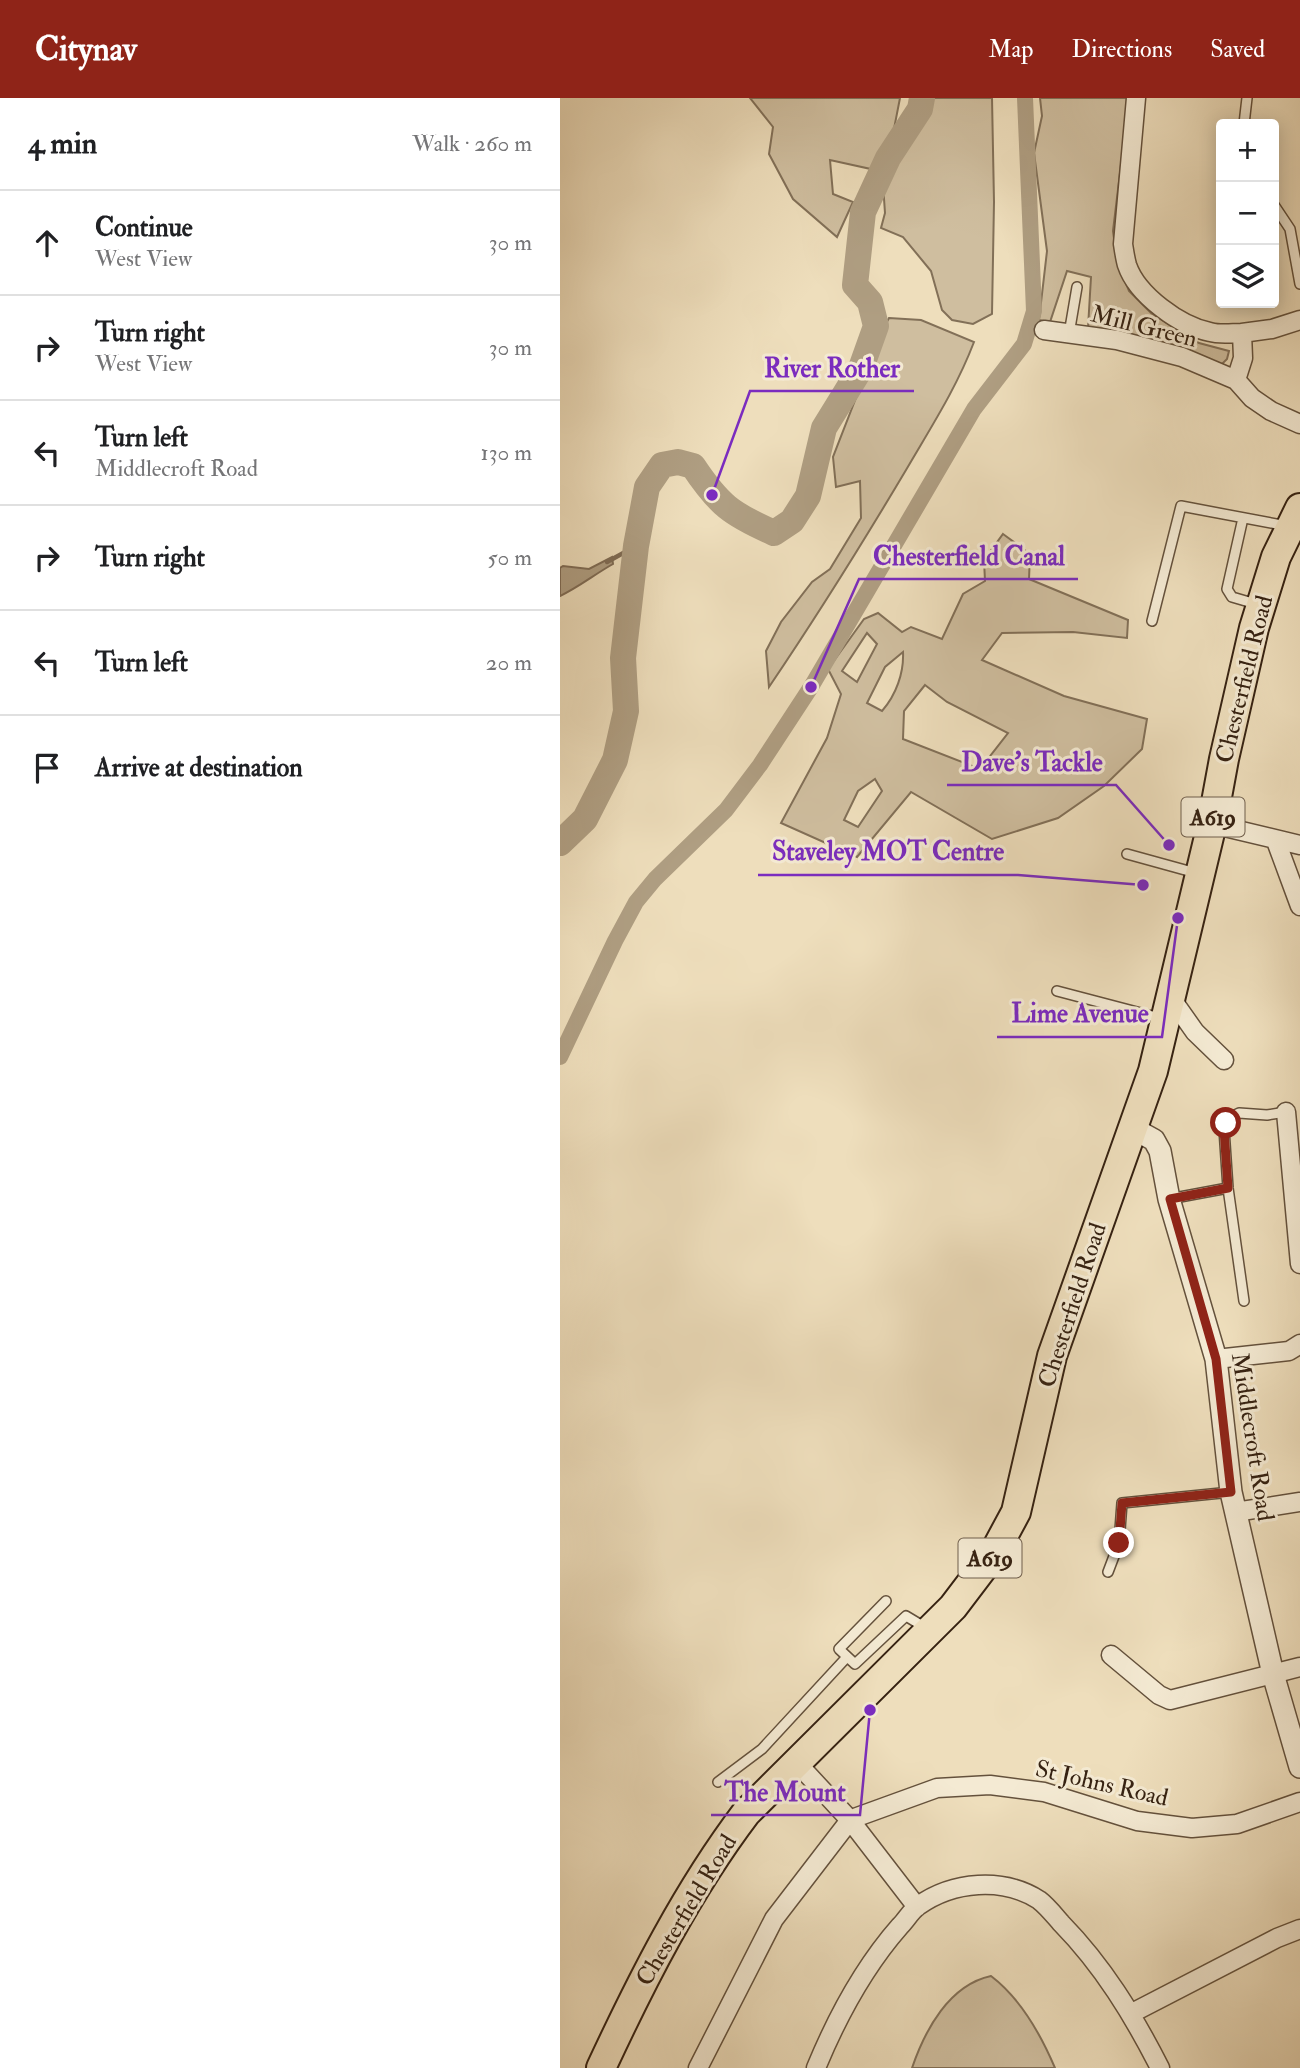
<!DOCTYPE html>
<html lang="en">
<head>
<meta charset="utf-8">
<style>
  body { margin:0; font-family:"IM FELL Double Pica",serif; background:#f2f2f2; color:#202124 }
  .controls { position:absolute; right:21px; top:21px; display:grid; overflow:hidden; border-radius:7px; box-shadow:0 4px 18px #0003 }
  .controls button { width:63px; height:63px; display:grid; place-items:center; padding:0; border:0; border-bottom:2px solid #e0e0e0; background:#fff; color:#202124; font:35px sans-serif }
  .stop { position:absolute; width:21px; height:21px; margin:-16px; border:5px solid #8f2418; border-radius:50%; background:#fff }
  .stop.end { background:#8f2418; border-color:#fff; box-shadow:0 2px 7px #0008 }
  .list { margin:0; padding:0; list-style:none }
  h2 { display:flex; justify-content:space-between; align-items:center; height:91px; margin:0; padding:0 28px; font-size:30px }
  h2 small { font-size:23px; font-weight:400; color:#757577 }
  .list li { display:grid; grid-template-columns:46px 1fr auto; gap:21px; align-items:center; box-sizing:border-box; height:105px; padding:0 28px; border-top:2px solid #e0e0e0 }
  .list b { display:block; font-size:26px; white-space:nowrap }
  .list p { margin:0; font-size:23px; white-space:nowrap; color:#757577 }
  .list em { font-size:23px; font-style:normal; color:#757577 }
  .icon { flex:none; width:38px; height:38px; fill:none; stroke:currentColor; stroke-width:2; stroke-linecap:round; stroke-linejoin:round }
  .map { position:relative; flex:none; width:740px; height:1970px; overflow:hidden }
  header { display:flex; align-items:center; gap:42px; box-sizing:border-box; height:98px; padding:0 35px; background:#8f2418; color:#fff }
  header strong { font-size:33px }
  nav { display:flex; gap:38px; margin-inline-start:auto; font-size:24px }
  main { display:flex }
  aside { flex:1; background:#fff }
  .map>svg:first-child { display:block }
  .green { fill:#cfbe9f; stroke:#827058; stroke-width:2; fill-rule:evenodd }
  .water { fill:#af9e82; stroke:#7f6c55; stroke-width:2 }
  .lines { fill:none; stroke-linecap:round; stroke-linejoin:round }
  .stream { stroke:#7f6c55; stroke-width:4.5 }
  .canal { stroke:#af9e82; stroke-width:16 }
  .river { stroke:#af9e82; stroke-width:26 }
  .service-casing { stroke:#64513c; stroke-width:12 }
  .minor-casing { stroke:#64513c; stroke-width:21 }
  .tertiary-casing { stroke:#64513c; stroke-width:24 }
  .trunk-casing { stroke:#362212; stroke-width:32 }
  .service { stroke:#f4ead3; stroke-width:9 }
  .minor { stroke:#f4ead3; stroke-width:18 }
  .tertiary { stroke:#f4ead3; stroke-width:21 }
  .trunk { stroke:#eedebc; stroke-width:28 }
  .route { stroke:#8f2418; stroke-width:9 }
  .labels { text-anchor:middle; stroke-width:6; stroke-linejoin:round; paint-order:stroke }
  .shield { fill:#f4ead3; stroke:#6f5e4c; stroke-width:2 }
  .shield-label { font-size:23px; font-weight:bold; fill:#362212 }
  .street-label { font-size:24px; fill:#362212; stroke:#f4ead3 }
  .leader { fill:none; stroke:#7b2cbf; stroke-width:2.5 }
  .callout-dot { fill:#7b2cbf; stroke:#f4ead3; stroke-width:2.5 }
  .callout-label { font-size:26px; text-anchor:middle; font-weight:bold; fill:#7b2cbf; stroke:#f4ead3; stroke-width:6; stroke-linejoin:round; paint-order:stroke }
</style>
</head>
<body>
<header>
<strong>Citynav</strong>
<nav><a>Map</a><a>Directions</a><a>Saved</a></nav>
</header>
<main>
<aside>
<h2>4 min<small>Walk · 260 m</small></h2>
<ul class="list">
<li><svg class="icon" aria-label="ahead" viewBox="0 0 24 24"><path d="M12 20V5M6 11l6-6 6 6"/></svg><div><b>Continue</b><p>West View</p></div><em>30 m</em></li>
<li><svg class="icon" aria-label="right" viewBox="0 0 24 24"><path d="M7 20v-9h11M14 6l5 5-5 5"/></svg><div><b>Turn right</b><p>West View</p></div><em>30 m</em></li>
<li><svg class="icon" aria-label="left" viewBox="0 0 24 24"><path d="M17 20v-9H6M10 6l-5 5 5 5"/></svg><div><b>Turn left</b><p>Middlecroft Road</p></div><em>130 m</em></li>
<li><svg class="icon" aria-label="right" viewBox="0 0 24 24"><path d="M7 20v-9h11M14 6l5 5-5 5"/></svg><div><b>Turn right</b></div><em>50 m</em></li>
<li><svg class="icon" aria-label="left" viewBox="0 0 24 24"><path d="M17 20v-9H6M10 6l-5 5 5 5"/></svg><div><b>Turn left</b></div><em>20 m</em></li>
<li><svg class="icon" aria-label="arrive" viewBox="0 0 24 24"><path d="M6 21V4h12l-3 4 3 4H6"/></svg><div><b>Arrive at destination</b></div></li>
</ul>
</aside>
<div class="map">
<svg width="740" height="1970" viewBox="0 0 740 1970">
  <rect width="100%" height="100%" fill="#eedebc"/>
  <filter id="stains"><feTurbulence type="fractalNoise" baseFrequency=".00286" numOctaves="4"/><feColorMatrix values="0 0 0 0 .2 0 0 0 0 .09 0 0 0 0 .02 0 0 0 .5 -.17"/></filter>
  <radialGradient id="worn" r=".72"><stop offset=".6" stop-color="#630" stop-opacity="0"/><stop offset="1" stop-color="#630" stop-opacity=".3"/></radialGradient>
  <path class="green" d="M190 0H340L333 36 311 71 270 62 273 96 293 104 277 139 233 101 209 56 213 29Z
    M368 0H432L434 104 432 216 413 226 392 222 382 212 371 173 343 139 321 130 325 115 323 86 357 34 365 16Z
    M480 0H569L553 133 557 163 569 193 591 215 639 245 669 253 667 261 661 267 528 230 531 179 507 173 490 224 479 222 487 153 474 55 482 18Z
    M329 220 361 222 414 244C396 291 371 329 346 372 302 446 257 518 209 589L206 553 221 524 252 484 270 471 301 420 300 383 276 389 273 359 322 233Z
    M443 436 470 456 469 481 568 522 567 540 513 534 442 535 422 562 504 598 587 621 582 651 544 688 498 720 432 741 351 694 297 759 221 725 267 640 281 596 268 571 304 521 318 515 342 534 351 529 382 541 403 496 425 483 424 462ZM307 535 317 546 297 584 282 573ZM343 554C344 575 336 597 322 613L307 605 325 569ZM365 587 387 604 448 635 420 671 343 641 344 613ZM315 681 322 693 298 729 284 722 298 693Z
    M431 1878C460 1900 481 1937 495 1970H352C365 1932 389 1887 431 1878Z"/>
  <path class="water" d="M52 459 53 466C35 476 19 489 0 498V470L3 468 29 471Z"/>
  <g class="lines">
    <path class="stream" d="M47 464 76 448"/>
    <path class="canal" d="M0 959 55 843 76 804 95 781 166 712 200 667 251 589 414 311 464 246 474 213 465 0"/>
    <path class="river" d="M0 745 25 721 55 662 66 613 63 560 76 448 87 389 102 367 118 364 133 368C159 407 171 416 214 435L232 423 248 398 264 330 301 270 316 228 310 204 295 187 303 114 328 60 360 11 362 0"/>
    <g class="service-casing">
      <path id="service" d="M684 26 687 0
        M714 107 730 131 740 186
        M509 236 517 189
        M683 420 667 491 672 499 696 506
        M592 523 621 408 727 428
        M567 756 636 775
        M497 893 600 920
        M609 1101 668 1090
        M684 1203 668 1090 664 1031 671 1019 679 1015 707 1017 726 1014
        M548 1474 559 1445 562 1405 671 1394
        M326 1503 279 1551 295 1566 346 1518 366 1530
        M158 1684 202 1651 287 1559"/>
    </g>
    <g class="minor-casing">
      <path id="minor" d="M576 0 563 146C564 152 565 160 567 167 577 197 620 228 650 234 660 237 672 235 682 235
        M484 232 557 242 622 259 676 282 692 300 711 313 740 326
        M676 282 683 260 682 235 712 231 740 222
        M652 726 740 747
        M716 743 740 808
        M611 900 635 934 664 962
        M726 1014 740 1166
        M656 1261 729 1253 740 1246
        M675 1414 740 1404
        M551 1557 599 1597 610 1602 740 1569
        M237 1665 290 1722 357 1809
        M572 1915 717 1840 740 1831
        M138 1970 214 1821 290 1722 297 1719 377 1690 430 1687 484 1694 577 1723 632 1730 677 1726 740 1704
        M256 1970C277 1919 304 1869 340 1828 346 1822 351 1813 358 1808 393 1783 443 1779 479 1802 487 1808 494 1817 501 1825 543 1868 573 1917 600 1970"/>
    </g>
    <g class="tertiary-casing">
      <path id="tertiary" d="M574 1031 594 1042 600 1053 609 1101 656 1261 671 1394 713 1576 740 1669"/>
    </g>
    <g class="trunk-casing">
      <path id="trunk" d="M41 1970C82 1882 127 1793 186 1715L393 1509 434 1455 456 1414 492 1258 593 973 652 726 664 661 694 530 716 459 740 410"/>
    </g>
    <use href="#service" class="service"/>
    <use href="#minor" class="minor"/>
    <use href="#tertiary" class="tertiary"/>
    <use href="#trunk" class="trunk"/>
  </g>
  <g class="lines">
    <path class="route" d="M559 1445 562 1405 671 1394 656 1261 610 1101 668 1090 664 1031 666 1025"/>
  </g>
  <g class="labels">
    <g class="shield">
      <rect x="621.5" y="699.5" width="63" height="39" rx="5"/>
      <rect x="398.5" y="1440.5" width="63" height="39" rx="5"/>
    </g>
    <g class="shield-label">
      <text x="653" y="727">A619</text>
      <text x="430" y="1468">A619</text>
    </g>
    <g class="street-label">
      <text transform="translate(584 228) rotate(14)" y="8">Mill Green</text>
      <text transform="translate(684 581) rotate(-76)" y="8">Chesterfield Road</text>
      <text transform="translate(512 1207) rotate(-72)" y="8">Chesterfield Road</text>
      <text transform="translate(693 1339) rotate(81)" y="8">Middlecroft Road</text>
      <text transform="translate(542 1685) rotate(13)" y="8">St Johns Road</text>
      <text transform="translate(126 1812) rotate(-59)" y="8">Chesterfield Road</text>
    </g>
  </g>
  <path class="leader" d="M152 397L190 293H354M251 589L299 481H518M609 747L556 687H387M583 787L458 777H198M618 820L602 939H437M310 1612L300 1717H151"/>
  <g class="callout-dot">
    <circle cx="152" cy="397" r="7"/>
    <circle cx="251" cy="589" r="7"/>
    <circle cx="609" cy="747" r="7"/>
    <circle cx="583" cy="787" r="7"/>
    <circle cx="618" cy="820" r="7"/>
    <circle cx="310" cy="1612" r="7"/>
  </g>
  <g class="callout-label">
    <text x="272" y="279">River Rother</text>
    <text x="409" y="467">Chesterfield Canal</text>
    <text x="472" y="673">Dave's Tackle</text>
    <text x="328" y="762">Staveley MOT Centre</text>
    <text x="520" y="924">Lime Avenue</text>
    <text x="225" y="1703">The Mount</text>
  </g>
  <rect width="100%" height="100%" filter="url(#stains)"/>
  <rect width="100%" height="100%" fill="url(#worn)"/>
</svg>
<div class="controls">
<button>+</button>
<button>−</button>
<button><svg class="icon" aria-label="layers" viewBox="0 0 24 24"><path d="M12 4l9 5-9 5-9-5zM3 14l9 5 9-5"/></svg></button>
</div>
<div class="stop" style="left:666px;top:1025px"></div>
<div class="stop end" style="left:559px;top:1445px"></div>
</div>
</main>
</body>
</html>
